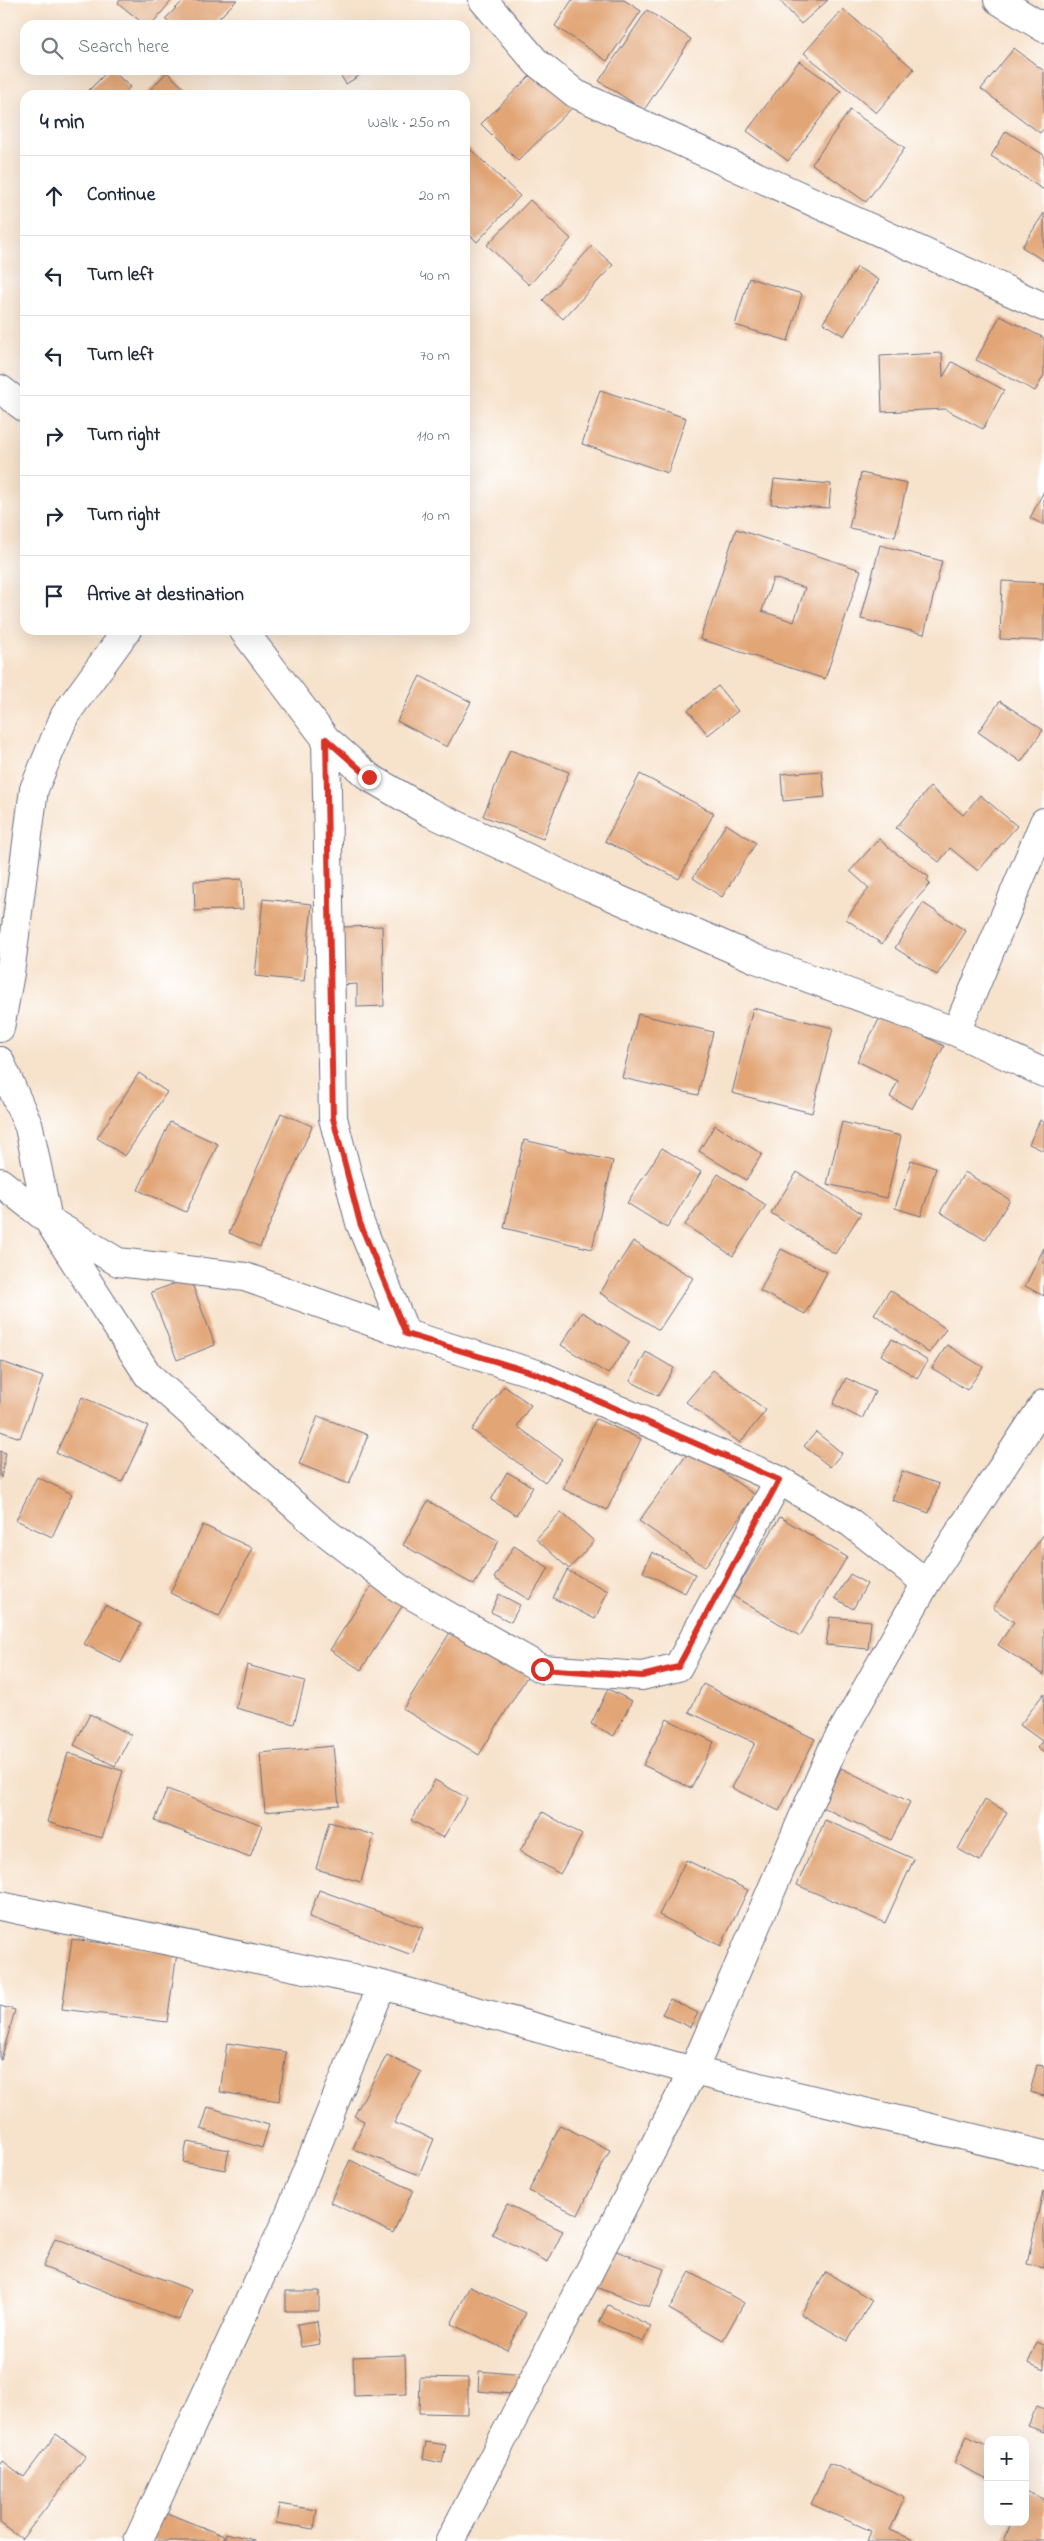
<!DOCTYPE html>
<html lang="en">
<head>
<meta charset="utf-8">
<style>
  body { margin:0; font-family:"Indie Flower",sans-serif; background:#f2f2f3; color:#1f2937 }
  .controls { position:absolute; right:15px; bottom:15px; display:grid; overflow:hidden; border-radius:10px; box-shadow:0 5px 20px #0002 }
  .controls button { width:45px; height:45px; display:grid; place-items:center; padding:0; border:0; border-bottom:1px solid #e0e1e3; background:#fff; color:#1f2937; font:25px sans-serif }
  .stop { position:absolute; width:15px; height:15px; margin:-11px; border:4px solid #d93025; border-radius:50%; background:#fff }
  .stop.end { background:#d93025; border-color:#fff; box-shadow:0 1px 5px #0008 }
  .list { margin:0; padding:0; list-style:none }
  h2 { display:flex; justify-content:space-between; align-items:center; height:65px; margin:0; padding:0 20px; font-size:21px }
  h2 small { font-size:16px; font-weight:400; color:#747a83 }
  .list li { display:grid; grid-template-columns:32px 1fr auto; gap:15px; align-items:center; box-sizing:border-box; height:80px; padding:0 20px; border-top:1px solid #e0e1e3 }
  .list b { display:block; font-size:19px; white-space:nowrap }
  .list em { font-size:16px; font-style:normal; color:#747a83 }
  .icon { flex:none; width:28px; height:28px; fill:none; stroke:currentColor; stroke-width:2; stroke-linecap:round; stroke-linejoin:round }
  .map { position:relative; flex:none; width:1044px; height:2541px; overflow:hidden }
  .search { position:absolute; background:#fff; box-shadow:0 5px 20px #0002; left:20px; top:20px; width:450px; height:55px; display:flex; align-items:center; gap:12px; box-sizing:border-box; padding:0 18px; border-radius:15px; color:#747a83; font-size:19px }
  .panel { position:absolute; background:#fff; box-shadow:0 5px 20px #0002; left:20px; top:90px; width:450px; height:545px; border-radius:15px }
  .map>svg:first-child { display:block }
  .building { fill:#e2a576; fill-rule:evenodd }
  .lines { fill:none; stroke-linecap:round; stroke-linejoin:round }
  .street-casing { stroke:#686e84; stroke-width:30 }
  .street { stroke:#fff; stroke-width:28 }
  .route { stroke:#d93025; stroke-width:6 }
</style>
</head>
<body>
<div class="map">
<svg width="1044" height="2541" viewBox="0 0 1044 2541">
  <rect width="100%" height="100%" fill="#fff"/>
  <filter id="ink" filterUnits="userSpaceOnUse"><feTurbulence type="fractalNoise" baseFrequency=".02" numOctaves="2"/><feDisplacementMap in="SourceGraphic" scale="10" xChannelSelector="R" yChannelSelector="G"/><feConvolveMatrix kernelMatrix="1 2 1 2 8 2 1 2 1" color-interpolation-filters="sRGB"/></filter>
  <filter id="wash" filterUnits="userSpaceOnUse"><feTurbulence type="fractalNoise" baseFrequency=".0096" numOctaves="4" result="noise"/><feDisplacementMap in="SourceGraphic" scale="20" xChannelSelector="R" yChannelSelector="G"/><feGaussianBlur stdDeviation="1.12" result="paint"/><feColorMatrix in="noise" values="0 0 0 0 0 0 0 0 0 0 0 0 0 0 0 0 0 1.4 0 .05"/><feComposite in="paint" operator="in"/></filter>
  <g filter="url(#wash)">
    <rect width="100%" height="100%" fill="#f7e2cb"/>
    <g id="blocks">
      <path class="building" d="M120 0H172L151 25H145L118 3Z
        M184 0H237L212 25H171L165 19Z
        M572 0H624L641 11 607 61 555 26Z
        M779 0H828L801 24Z
        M843 9 914 69 876 113 804 53Z
        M647 10 691 39 644 110 599 81Z
        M1014 48 1044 71V128L1040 133 981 89Z
        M799 61 841 91 788 161 747 131Z
        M109 70H112L130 87 123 95H84Z
        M337 70H368L346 84Z
        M535 71 573 107 518 161 481 124Z
        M167 72 191 95H145Z
        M850 110 905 148 866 202 812 164Z
        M1006 131 1044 155V190L991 156Z
        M468 147 520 196 477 242 465 230V151Z
        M530 200 571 239 529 285 487 245Z
        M1044 213V261L1022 247Z
        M592 246 613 265 563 319 543 300Z
        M857 267 879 280 844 336 823 323Z
        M749 278 802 294 788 341 735 325Z
        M1000 316 1044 338V375L1035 391 976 360Z
        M942 353 943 377 952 362 1004 390 983 429 945 409 882 412 880 356Z
        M600 390 686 418 668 473 582 444Z
        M861 473 907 483 895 537 849 528Z
        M774 479 831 484 829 508 771 504Z
        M1044 491V525L1030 518Z
        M736 529 861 570 825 679 700 639ZM773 578 805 588 794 622 762 611Z
        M880 545 942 561 924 634 861 619Z
        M1002 581 1044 583V641L1000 639Z
        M420 676 471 702 447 747 397 721Z
        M718 686 738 711 708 735 688 710Z
        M1000 701 1043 730 1021 762 978 732Z
        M510 750 569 772 543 839 483 816Z
        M822 771 825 797 783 801 781 774Z
        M640 774 714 813 679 879 605 841Z
        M930 787 963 815 980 795 1017 826 978 871 950 848 939 862 896 828Z
        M726 824 756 843 722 897 693 878Z
        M879 839 894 852 929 877 927 881 930 884 906 911 882 944 846 919 869 888 850 871Z
        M242 879 243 909 195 911 194 881Z
        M263 899 312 904 304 981 255 976Z
        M923 903 966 931 937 975 895 948Z
        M382 926 384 1006 357 1007V984L342 985 341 927Z
        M753 1008 833 1028 812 1113 732 1093Z
        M638 1014 713 1032 698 1095 622 1078Z
        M882 1014 944 1046 912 1109 890 1097 898 1081 857 1061Z
        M139 1073 167 1092 125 1156 97 1138Z
        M281 1113 312 1126 260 1247 229 1233Z
        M1040 1120 1044 1122V1151L1029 1144Z
        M170 1122 218 1144 186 1212 138 1190Z
        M842 1122 901 1136 887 1198 827 1184Z
        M715 1125 762 1154 746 1180 699 1151Z
        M524 1140 613 1161 592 1249 504 1228Z
        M662 1148 701 1172 667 1228 627 1203Z
        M911 1160 936 1168 921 1216 895 1208Z
        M797 1172 861 1213 835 1254 771 1213Z
        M965 1172 1010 1200 985 1240 940 1212Z
        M718 1174 766 1205 733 1256 685 1225Z
        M633 1241 693 1278 659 1330 600 1293Z
        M1044 1248V1296L1025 1286Z
        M781 1249 827 1272 805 1314 760 1291Z
        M190 1278 215 1345 177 1360 151 1292Z
        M890 1290 946 1329 929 1353 874 1314Z
        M582 1312 630 1342 608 1374 561 1345Z
        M892 1339 928 1361 917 1378 881 1355Z
        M947 1345 983 1367 967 1390 932 1368Z
        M646 1352 674 1368 658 1396 630 1381Z
        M0 1361 43 1377 20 1438 0 1431Z
        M713 1370 766 1410 740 1443 686 1402Z
        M846 1378 875 1392 862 1419 833 1404Z
        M504 1386 531 1405 517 1426 562 1459 545 1482 472 1430Z
        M82 1397 148 1426 122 1482 56 1453Z
        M318 1416 368 1435 349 1484 299 1464Z
        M596 1419 641 1439 607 1510 563 1489Z
        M816 1432 842 1453 830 1467 804 1446Z
        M690 1450 755 1495 705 1567 639 1521Z
        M0 1451 6 1453 1 1478 0 1477Z
        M902 1471 939 1484 929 1513 892 1500Z
        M507 1472 533 1487 516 1515 491 1500Z
        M37 1477 72 1494 52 1537 16 1520Z
        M428 1501 499 1541 474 1585 403 1545Z
        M561 1512 594 1541 569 1569 536 1539Z
        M780 1517 847 1557 800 1636 733 1596Z
        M203 1525 252 1548 219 1616 170 1593Z
        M1044 1534V1675L998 1645 1014 1622 993 1608Z
        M514 1546 549 1568 529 1600 494 1578Z
        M652 1552 695 1574 685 1593 643 1572Z
        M567 1570 608 1591 595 1619 553 1598Z
        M850 1574 867 1584 853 1609 835 1598Z
        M372 1585 403 1605 361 1670 330 1650Z
        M499 1594 520 1605 511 1622 491 1612Z
        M105 1605 141 1624 121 1663 84 1644Z
        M830 1617 871 1621 868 1649 826 1645Z
        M452 1629 528 1675 479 1755 403 1709Z
        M247 1665 305 1681 294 1724 236 1708Z
        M703 1684 815 1739 779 1811 732 1788 755 1743 689 1712Z
        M608 1689 632 1701 614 1736 591 1724Z
        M1044 1693V1753L1037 1748 1042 1741 1020 1725Z
        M90 1714 131 1735 115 1766 74 1745Z
        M667 1719 714 1742 691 1788 643 1765Z
        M333 1746 339 1805 265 1812 260 1753Z
        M68 1753 123 1771 102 1838 47 1822Z
        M841 1768 910 1802 891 1840 822 1807Z
        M435 1780 467 1798 443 1838 411 1820Z
        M167 1789 262 1825 250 1857 155 1821Z
        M985 1800 1007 1812 980 1861 958 1849Z
        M543 1812 582 1835 560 1874 520 1851Z
        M825 1820 914 1859 885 1923 797 1885Z
        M329 1822 374 1835 361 1882 316 1869Z
        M686 1860 748 1890 721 1946 659 1915Z
        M319 1890 423 1928 412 1955 309 1917Z
        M72 1939 177 1953 167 2022 62 2009Z
        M670 1999 698 2013 690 2027 662 2014Z
        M0 2006 15 2010 1 2060H0Z
        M227 2043 286 2052 279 2101 220 2092Z
        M387 2055 421 2072 394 2123 434 2139 419 2175 353 2149 364 2121 354 2116Z
        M1037 2065 1044 2066V2096L1030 2092Z
        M208 2107 269 2125 262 2148 201 2129Z
        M560 2125 610 2150 578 2215 529 2191Z
        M187 2142 229 2150 225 2170 183 2162Z
        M350 2160 413 2190 393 2233 330 2202Z
        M1043 2191H1044V2268L1027 2264Z
        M507 2204 563 2231 548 2262 492 2234Z
        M55 2238 191 2290 179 2320 43 2267Z
        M611 2249 664 2269 649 2307 596 2287Z
        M690 2272 744 2303 723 2340 669 2309Z
        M826 2272 872 2300 848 2341 801 2314Z
        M470 2286 526 2313 507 2350 451 2324Z
        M286 2291H319V2311H286Z
        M608 2305 651 2326 643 2342 599 2322Z
        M317 2321 320 2344 301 2347 297 2324Z
        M1037 2342 1044 2345V2370L1028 2363Z
        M405 2355 406 2394 354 2396 353 2357Z
        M479 2371 524 2375 522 2395 478 2391Z
        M420 2377 468 2378V2414L419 2413Z
        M1037 2406 1044 2409V2432L1028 2426Z
        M56 2434 86 2456 22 2539 0 2523V2466L3 2461 24 2477Z
        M967 2436 988 2446V2479L954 2463Z
        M426 2442 446 2445 442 2463 423 2459Z
        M830 2463 905 2497 890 2530 916 2541H867L871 2531 811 2504Z
        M1025 2491 1044 2499V2541H1004L1012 2522H1025Z
        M279 2504 317 2510 314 2529 276 2523Z
        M162 2511 224 2536 222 2541H150Z
        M226 2533 254 2540V2541H224Z"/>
    </g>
  </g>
  <g filter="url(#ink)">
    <use href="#blocks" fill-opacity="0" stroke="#686e84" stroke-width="1"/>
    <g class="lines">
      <g class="street-casing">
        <path id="street" d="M483 0 537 63 576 94 1044 307
          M998 0 1044 28
          M0 389 25 408
          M243 630 326 739 369 777 429 812 590 887 756 959 956 1032 1044 1073
          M326 739 333 1118 360 1223 406 1334
          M0 1028 10 973 34 789 65 715 127 630
          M956 1032 1044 822
          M0 1061 29 1127 48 1220 148 1375 319 1527 399 1588 542 1669 642 1676 678 1667 779 1480
          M0 1182 48 1220 118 1262 245 1277 406 1334 537 1374 779 1480 851 1523 926 1583
          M0 1906 382 1985 693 2071 1044 2155
          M138 2541 289 2215 382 1985
          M450 2541 693 2071 833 1748 926 1583 1044 1404"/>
      </g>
      <use href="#street" class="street"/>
    </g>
  </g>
  <g class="lines" filter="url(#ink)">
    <path class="route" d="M369 777 326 739 333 1118 360 1223 406 1334 537 1374 779 1480 678 1667 642 1676 542 1669"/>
  </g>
</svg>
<div class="controls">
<button>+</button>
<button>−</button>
</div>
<div class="stop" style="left:542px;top:1669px"></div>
<div class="stop end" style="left:369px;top:777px"></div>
<div class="search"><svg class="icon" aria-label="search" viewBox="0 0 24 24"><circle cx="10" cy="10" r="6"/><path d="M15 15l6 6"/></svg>Search here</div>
<section class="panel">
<h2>4 min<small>Walk · 250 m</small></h2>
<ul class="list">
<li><svg class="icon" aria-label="ahead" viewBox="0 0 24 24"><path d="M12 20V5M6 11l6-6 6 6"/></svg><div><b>Continue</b></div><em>20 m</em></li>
<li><svg class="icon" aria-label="left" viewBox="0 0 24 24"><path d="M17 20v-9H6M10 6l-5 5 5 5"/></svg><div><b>Turn left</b></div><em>40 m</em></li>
<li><svg class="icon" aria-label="left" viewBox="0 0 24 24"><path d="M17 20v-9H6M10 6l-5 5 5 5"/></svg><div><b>Turn left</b></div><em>70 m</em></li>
<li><svg class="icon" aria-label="right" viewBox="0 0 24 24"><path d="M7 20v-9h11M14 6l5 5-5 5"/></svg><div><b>Turn right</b></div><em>110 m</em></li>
<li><svg class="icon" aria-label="right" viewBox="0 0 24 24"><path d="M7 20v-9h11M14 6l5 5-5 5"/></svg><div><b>Turn right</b></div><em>10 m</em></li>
<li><svg class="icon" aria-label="arrive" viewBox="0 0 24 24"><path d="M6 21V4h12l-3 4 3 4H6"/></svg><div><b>Arrive at destination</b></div></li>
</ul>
</section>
</div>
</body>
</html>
